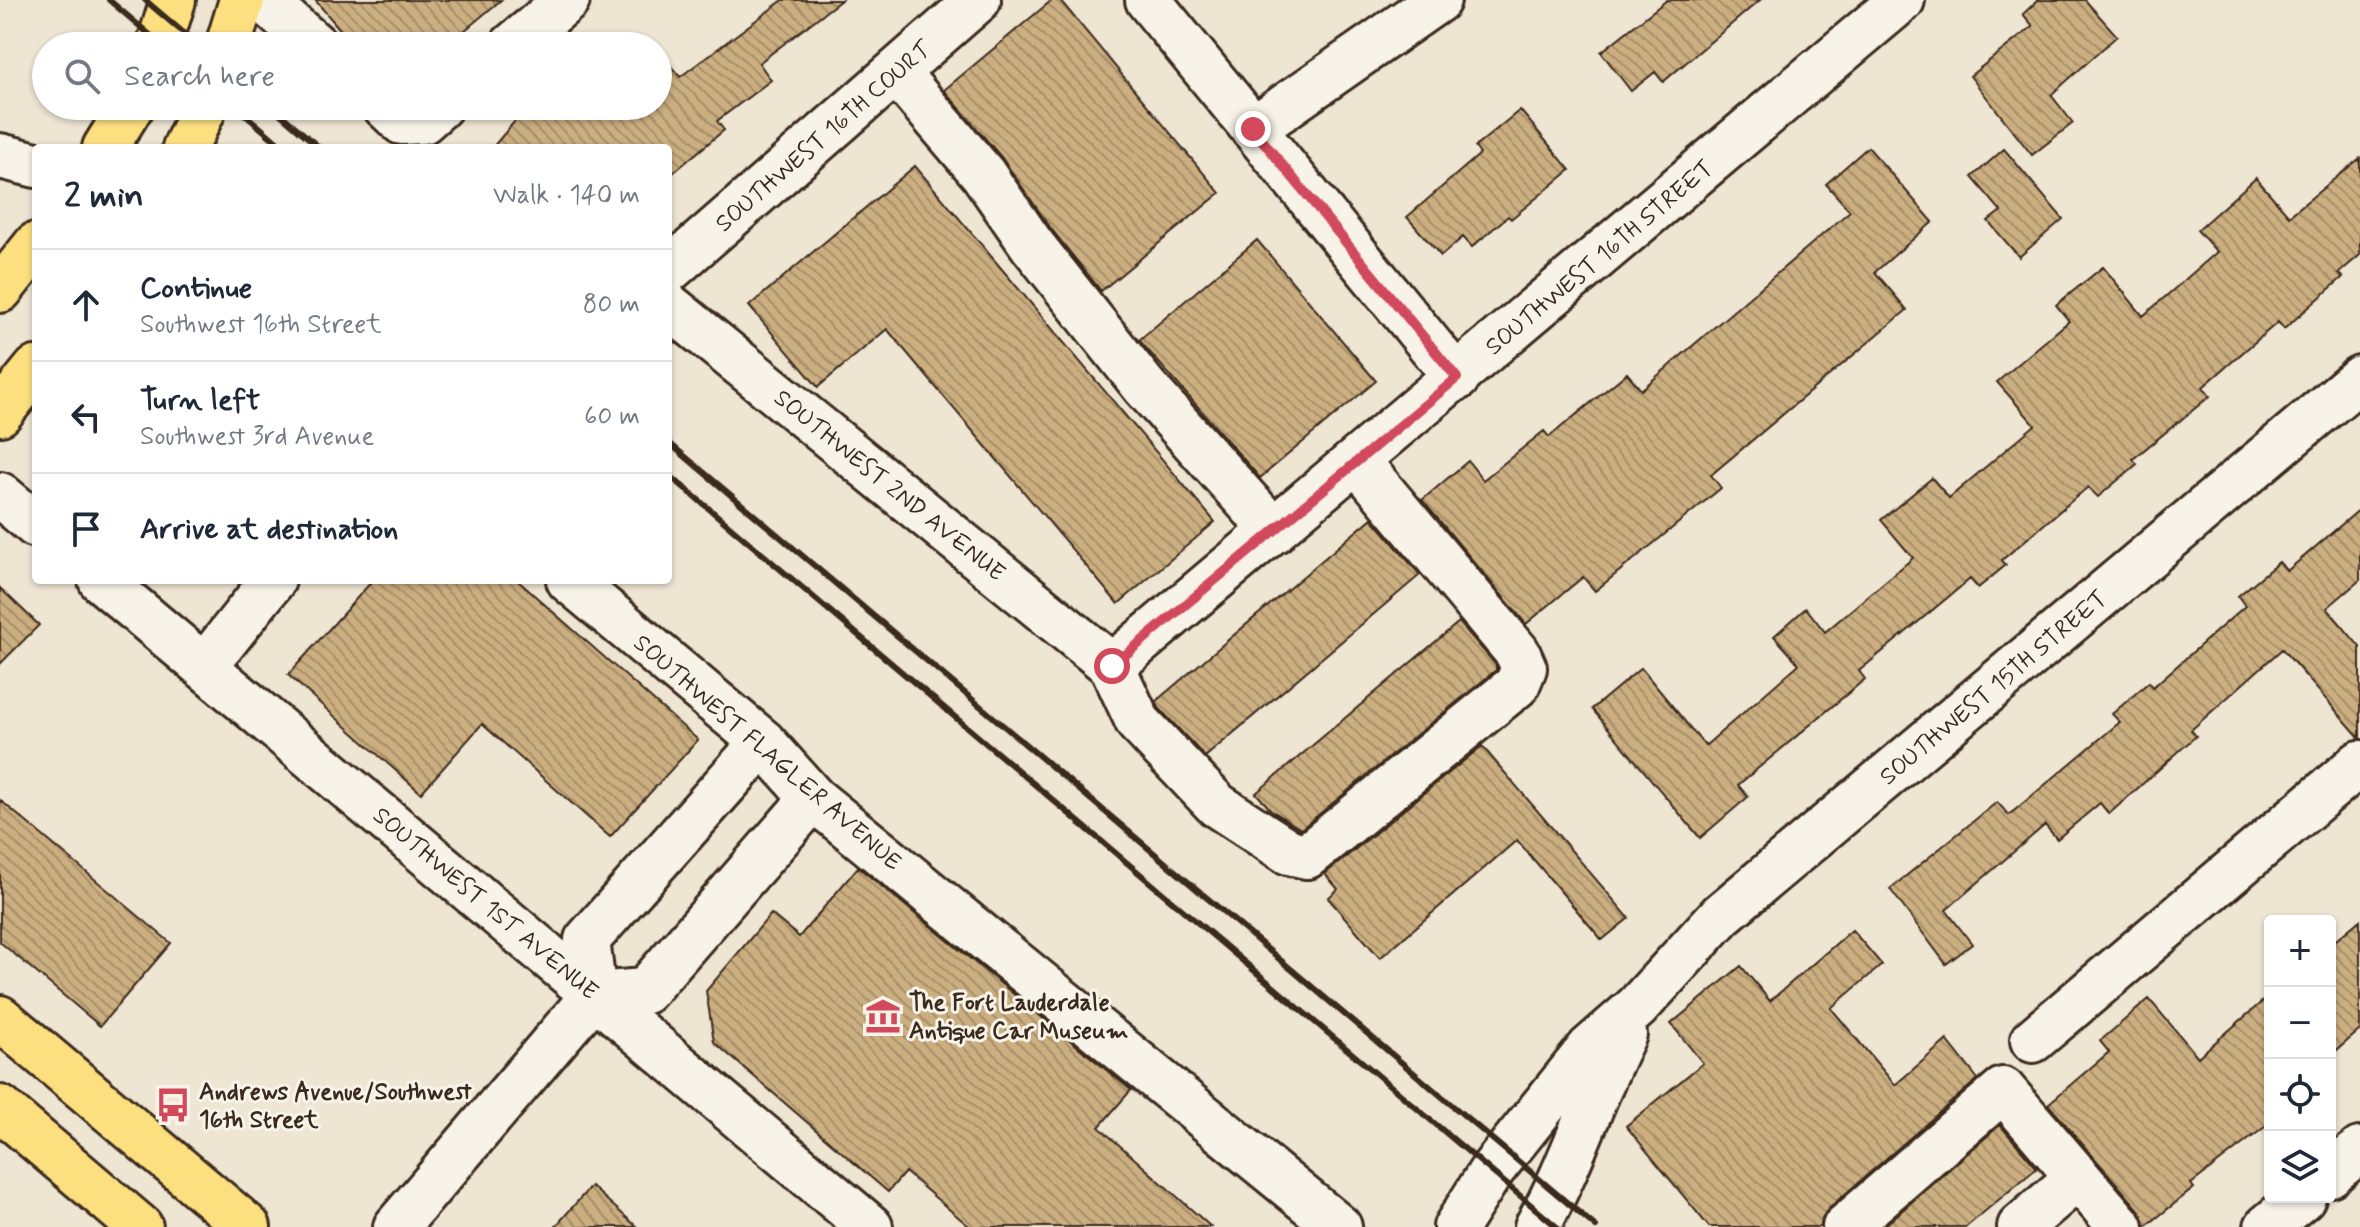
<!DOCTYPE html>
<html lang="en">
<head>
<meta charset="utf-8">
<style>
  body { margin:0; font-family:Mynerve,sans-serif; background:#f2f2f3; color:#1f2937 }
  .controls { position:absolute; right:24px; bottom:24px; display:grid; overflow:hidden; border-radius:8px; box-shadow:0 2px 6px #0004 }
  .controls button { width:72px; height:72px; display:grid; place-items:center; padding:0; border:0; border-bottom:2px solid #e0e1e3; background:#fff; color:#1f2937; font:40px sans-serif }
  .stop { position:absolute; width:24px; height:24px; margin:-18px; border:6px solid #d1495b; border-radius:50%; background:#fff }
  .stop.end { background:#d1495b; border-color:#fff; box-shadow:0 2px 8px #0008 }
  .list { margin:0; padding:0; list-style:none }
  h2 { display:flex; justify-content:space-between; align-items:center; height:104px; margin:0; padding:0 32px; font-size:34px }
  h2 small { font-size:26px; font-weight:400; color:#747a83 }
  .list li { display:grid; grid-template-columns:52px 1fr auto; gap:24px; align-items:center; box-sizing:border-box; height:112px; padding:0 32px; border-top:2px solid #e0e1e3 }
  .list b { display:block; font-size:30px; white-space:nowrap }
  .list p { margin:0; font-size:26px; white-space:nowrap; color:#747a83 }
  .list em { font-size:26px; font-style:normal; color:#747a83 }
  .icon { flex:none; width:44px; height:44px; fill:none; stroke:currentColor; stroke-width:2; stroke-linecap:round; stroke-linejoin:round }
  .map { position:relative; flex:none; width:2360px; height:1227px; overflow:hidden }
  .search { position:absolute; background:#fff; box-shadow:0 2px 6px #0004; left:32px; top:32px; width:640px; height:88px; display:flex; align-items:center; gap:20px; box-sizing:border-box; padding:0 28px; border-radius:44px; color:#747a83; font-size:30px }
  .panel { position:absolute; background:#fff; box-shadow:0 2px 6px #0004; left:32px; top:144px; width:640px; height:440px; border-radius:8px }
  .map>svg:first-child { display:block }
  .building { fill:url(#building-back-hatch); stroke:#3b2a1e; stroke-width:2 }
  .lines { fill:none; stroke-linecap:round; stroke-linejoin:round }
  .minor-casing { stroke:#3b2a1e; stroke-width:50 }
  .major-casing { stroke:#3b2a1e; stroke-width:50 }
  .minor { stroke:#f7f3e8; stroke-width:44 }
  .major { stroke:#fce080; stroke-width:44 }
  .rail { stroke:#3b2a1e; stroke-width:6 }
  .route { stroke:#d1495b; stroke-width:10 }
  .labels { text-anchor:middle; stroke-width:6; stroke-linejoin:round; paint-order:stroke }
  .street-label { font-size:24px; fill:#3b2a1e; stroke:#f7f3e8 }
  .poi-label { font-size:24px; font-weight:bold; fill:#3b2a1e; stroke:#f7f3e8; text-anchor:start }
</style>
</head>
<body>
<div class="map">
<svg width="2360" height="1227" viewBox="0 0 2360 1227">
  <defs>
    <pattern id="building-back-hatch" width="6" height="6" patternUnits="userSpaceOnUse" patternTransform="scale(2)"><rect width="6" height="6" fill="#ccaf81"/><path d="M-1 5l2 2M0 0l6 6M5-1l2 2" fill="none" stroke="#a78f69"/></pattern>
  </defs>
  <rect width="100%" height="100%" fill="#eee5d3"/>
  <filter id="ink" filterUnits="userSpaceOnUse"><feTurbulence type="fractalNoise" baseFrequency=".0125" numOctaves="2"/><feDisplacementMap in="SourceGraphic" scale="16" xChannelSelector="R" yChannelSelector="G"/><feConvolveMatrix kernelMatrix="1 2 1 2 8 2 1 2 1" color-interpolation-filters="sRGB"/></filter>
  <g filter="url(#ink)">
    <path class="building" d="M315 0H501L446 46H354Z
      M783 0H841L759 63 771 80 717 121 724 130 668 177V148H492L515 121 532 106H658V51L680 77Z
      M1052 0H1060L1220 193 1101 291 1052 230 1002 158 944 90Z
      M1667 0H1760L1663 82 1655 72 1631 91 1601 52Z
      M2038 0H2085L2117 36 2051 95 2073 123 2032 155 1970 76 2033 26 2023 14Z
      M1520 110 1570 170 1511 219 1508 216 1472 247 1463 237 1441 256 1407 217 1480 154 1475 147Z
      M1868 147 1933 222 1875 272 1907 310 1711 475 1721 488 1643 552 1595 591 1583 577 1526 624 1422 500 1468 461 1483 480 1544 431 1549 437 1627 373 1641 390 1850 211 1826 184Z
      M2004 149 2063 219 2019 257 1988 221 2001 211 1972 177Z
      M2360 158V255L2339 273 2343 277 2284 329 2278 322 2203 387 2210 396 2133 459 2137 464 2098 497 2088 487 2002 560 2006 565 1978 588 1970 579 1859 671 1865 679 1738 785 1748 797 1700 838 1592 709 1641 668 1705 746 1799 664 1774 636 1806 608 1825 632 1913 558 1881 520 1932 478 1949 498 2035 425 1997 382 2069 321 2056 305 2103 267 2143 316 2217 252 2197 230 2256 178 2289 216Z
      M915 166 1215 522 1118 604 887 329 818 387 749 306Z
      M1257 240 1376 381 1260 478 1139 340Z
      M2360 509V580L2327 608 2360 647V738L2282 649 2191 730 2196 736 2109 814 2100 803 2057 839 2045 825 1946 910 1972 944 1946 964 1890 889 1997 802 2009 815 2120 722 2112 714 2149 682 2153 687 2245 606 2238 596 2279 562 2287 571Z
      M1372 518 1420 575 1205 757 1159 708 1156 701Z
      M373 580H517L698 740 610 837 482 724 421 793 288 675Z
      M0 588 39 625 0 664Z
      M1459 622 1496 665V670L1301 829 1271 810 1256 793Z
      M1482 746 1629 918 1602 940 1517 840 1380 958 1328 898 1338 889 1325 874Z
      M0 800 171 943 100 1026 0 942Z
      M858 867 1131 1090 1099 1127 1211 1227H970L905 1172 888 1192 714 1042 706 991 771 914 799 937Z
      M2360 920V1030L2330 1056V945Z
      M1852 930 1882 965 1831 1008 1895 1085 1947 1040 1978 1079 1829 1208 1822 1218 1821 1227H1709L1626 1126 1703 1063 1671 1024 1741 966 1770 1001Z
      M2270 995V1123L2191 1184 2194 1188 2145 1227 2140 1211 2048 1104 2109 1052 2100 1041 2149 999 2198 1057Z
      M2000 1125 2037 1168 1966 1227H1883Z
      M591 1186 637 1227H555Z"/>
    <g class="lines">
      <g class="minor-casing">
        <path id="minor" d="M263 0 316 46
          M1148 0 1457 378
          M512 46 567 0
          M896 72 983 174 1032 245 1144 386 1274 531
          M385 106 402 122 423 121 440 106
          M1253 129 1438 0
          M0 156 36 165
          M668 271 978 0
          M668 305 1112 666 1138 722 1217 805 1289 852 1307 856 1517 685 1524 668 1517 652 1357 461
          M0 495 36 525
          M101 580 870 1227
          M569 580 763 742 813 798 1339 1227
          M1112 666 1902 0
          M204 667 273 580
          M594 995 587 940 763 742
          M594 995 645 991 813 798
          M2033 1040 2360 763
          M2330 1174 2360 1150
          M396 1227 594 995
          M1456 1227 1492 1170 1590 1048 1637 1007 1721 915 2360 378
          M1537 1227C1571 1166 1592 1097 1624 1034
          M1845 1227 2003 1090 2121 1227
          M2020 1227 2077 1178
          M2267 1227 2303 1197"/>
      </g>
      <g class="major-casing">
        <path id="major" d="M159 46 173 0
          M228 46 242 0
          M105 148 131 106
          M185 148 205 106
          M0 290 36 245
          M0 413 36 369
          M0 1018 248 1227
          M0 1108 140 1227"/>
      </g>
      <use href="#minor" class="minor"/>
      <use href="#major" class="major"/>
      <path class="rail" d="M109 0 163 46
        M145 0 199 46
        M235 106 284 148
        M271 106 320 148
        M668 442 1596 1227
        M668 474 1557 1227"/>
    </g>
  </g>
  <g class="lines" filter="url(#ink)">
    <path class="route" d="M1112 666 1457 378 1253 129"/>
  </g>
  <defs>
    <g id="museum-bare" transform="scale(2.76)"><path d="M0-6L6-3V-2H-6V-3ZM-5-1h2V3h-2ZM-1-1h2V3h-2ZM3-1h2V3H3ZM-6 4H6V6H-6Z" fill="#d1495b" stroke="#f7f3e8" stroke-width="2.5" paint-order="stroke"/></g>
    <g id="bus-bare" transform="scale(2.76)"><path d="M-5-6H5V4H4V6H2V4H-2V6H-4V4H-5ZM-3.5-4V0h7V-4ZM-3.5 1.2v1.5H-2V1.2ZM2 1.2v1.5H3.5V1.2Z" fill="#d1495b" stroke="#f7f3e8" stroke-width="2.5" paint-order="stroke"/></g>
  </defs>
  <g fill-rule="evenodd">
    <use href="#museum-bare" x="883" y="1016"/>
    <use href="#bus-bare" x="173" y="1105"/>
  </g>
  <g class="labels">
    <g class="street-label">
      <text transform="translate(823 136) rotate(-41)" y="8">SOUTHWEST 16TH COURT</text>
      <text transform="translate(1599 257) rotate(-40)" y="8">SOUTHWEST 16TH STREET</text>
      <text transform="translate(890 485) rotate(39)" y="8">SOUTHWEST 2ND AVENUE</text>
      <text transform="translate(1993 687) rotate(-40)" y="8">SOUTHWEST 15TH STREET</text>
      <text transform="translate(768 752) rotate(41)" y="8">SOUTHWEST FLAGLER AVENUE</text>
      <text transform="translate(486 903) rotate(40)" y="8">SOUTHWEST 1ST AVENUE</text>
    </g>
    <g class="poi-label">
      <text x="909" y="1010">The Fort Lauderdale<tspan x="909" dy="28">Antique Car Museum</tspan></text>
      <text x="199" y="1099">Andrews Avenue/Southwest<tspan x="199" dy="28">16th Street</tspan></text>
    </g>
  </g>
</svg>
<div class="controls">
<button>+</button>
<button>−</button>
<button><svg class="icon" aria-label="locate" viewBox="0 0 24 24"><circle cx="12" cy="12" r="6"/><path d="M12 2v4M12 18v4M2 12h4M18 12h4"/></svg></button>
<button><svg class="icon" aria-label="layers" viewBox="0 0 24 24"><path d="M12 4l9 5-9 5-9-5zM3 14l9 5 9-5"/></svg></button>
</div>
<div class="stop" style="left:1112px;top:666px"></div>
<div class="stop end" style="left:1253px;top:129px"></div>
<div class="search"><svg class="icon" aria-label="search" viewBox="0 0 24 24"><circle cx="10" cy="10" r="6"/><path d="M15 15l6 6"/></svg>Search here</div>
<section class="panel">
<h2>2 min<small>Walk · 140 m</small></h2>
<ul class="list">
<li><svg class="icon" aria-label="ahead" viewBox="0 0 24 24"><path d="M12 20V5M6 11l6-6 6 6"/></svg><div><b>Continue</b><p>Southwest 16th Street</p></div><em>80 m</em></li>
<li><svg class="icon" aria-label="left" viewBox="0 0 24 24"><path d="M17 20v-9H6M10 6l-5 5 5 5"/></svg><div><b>Turn left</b><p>Southwest 3rd Avenue</p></div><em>60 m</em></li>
<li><svg class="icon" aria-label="arrive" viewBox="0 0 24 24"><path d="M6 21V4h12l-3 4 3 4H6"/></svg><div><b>Arrive at destination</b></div></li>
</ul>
</section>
</div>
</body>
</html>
